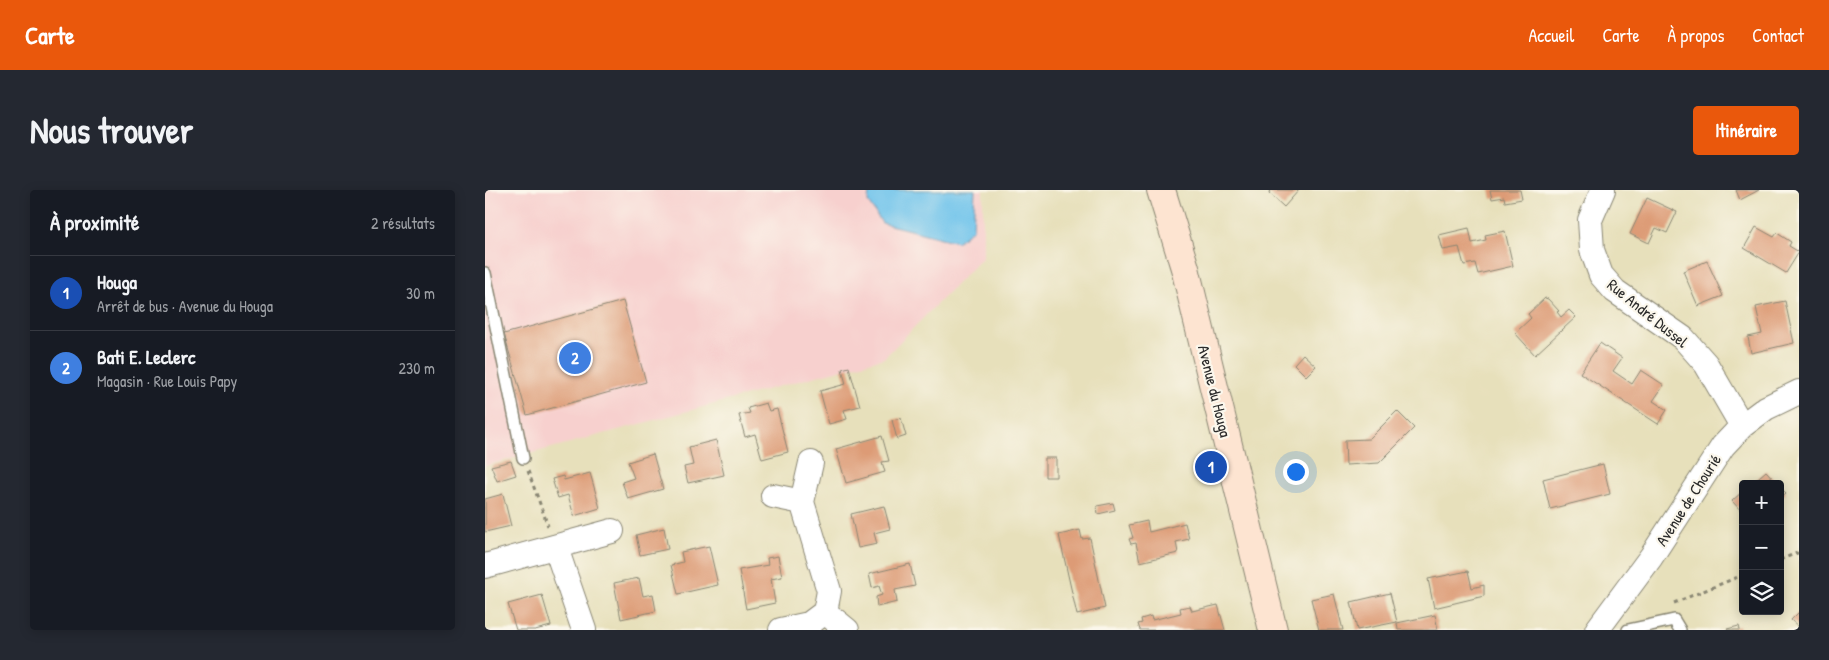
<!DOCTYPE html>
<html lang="fr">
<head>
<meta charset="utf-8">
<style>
  body { margin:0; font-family:"Patrick Hand",sans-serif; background:#242831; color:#f1f3f6 }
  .controls { position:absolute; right:15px; bottom:15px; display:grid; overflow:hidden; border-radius:5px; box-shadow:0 2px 12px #0003 }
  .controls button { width:45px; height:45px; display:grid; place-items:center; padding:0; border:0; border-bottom:1px solid #363941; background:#171b24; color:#f1f3f6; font:25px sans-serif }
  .you { position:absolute; left:810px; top:281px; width:18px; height:18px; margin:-12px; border:4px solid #fff; border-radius:50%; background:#1a73e8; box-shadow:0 0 0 8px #1a73e833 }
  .badge { display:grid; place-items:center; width:32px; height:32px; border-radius:50%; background:#ea580c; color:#fff; font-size:16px; font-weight:700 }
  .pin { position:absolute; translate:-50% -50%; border:2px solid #fff; box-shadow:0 1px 5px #0006 }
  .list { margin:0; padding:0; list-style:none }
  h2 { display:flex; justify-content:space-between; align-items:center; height:65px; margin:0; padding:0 20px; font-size:21px }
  h2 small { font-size:16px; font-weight:400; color:#9ea1a6 }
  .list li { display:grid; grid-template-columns:32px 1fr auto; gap:15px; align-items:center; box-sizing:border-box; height:75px; padding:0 20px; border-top:1px solid #363941 }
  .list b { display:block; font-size:19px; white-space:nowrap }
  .list p { margin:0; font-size:16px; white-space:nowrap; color:#9ea1a6 }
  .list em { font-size:16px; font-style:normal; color:#9ea1a6 }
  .icon { flex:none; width:28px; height:28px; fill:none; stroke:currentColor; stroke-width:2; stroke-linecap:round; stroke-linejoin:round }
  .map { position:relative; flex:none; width:1314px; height:440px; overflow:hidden; border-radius:5px }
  header { display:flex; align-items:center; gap:30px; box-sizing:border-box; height:70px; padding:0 25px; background:#ea580c; color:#fff }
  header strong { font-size:24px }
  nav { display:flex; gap:28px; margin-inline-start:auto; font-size:18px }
  .intro { display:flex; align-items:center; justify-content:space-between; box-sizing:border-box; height:120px; padding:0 30px }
  h1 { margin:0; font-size:35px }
  .button { padding:12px 22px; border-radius:5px; background:#ea580c; color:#fff; font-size:18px; font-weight:700 }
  main { display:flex; gap:30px; padding:0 30px }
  aside { flex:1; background:#171b24; border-radius:5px; box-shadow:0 2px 12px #0003 }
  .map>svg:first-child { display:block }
  .built { fill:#f7d0ce }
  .water { fill:#6ec3eb; stroke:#4c778b }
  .building { fill:#dd9b76 }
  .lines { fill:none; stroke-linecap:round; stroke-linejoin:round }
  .service-casing { stroke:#898673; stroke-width:14 }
  .minor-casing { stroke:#898673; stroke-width:26 }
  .secondary-casing { stroke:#898673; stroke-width:30 }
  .path { stroke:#898673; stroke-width:3; stroke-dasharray:4 4; stroke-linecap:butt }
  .service { stroke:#fff; stroke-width:11 }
  .minor { stroke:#fff; stroke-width:24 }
  .secondary { stroke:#fde4d1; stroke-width:28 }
  .labels { text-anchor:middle; stroke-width:4.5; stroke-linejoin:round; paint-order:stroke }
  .street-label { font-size:16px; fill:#2b2b2b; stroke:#fbf7ec }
</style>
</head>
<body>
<header>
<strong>Carte</strong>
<nav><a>Accueil</a><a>Carte</a><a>À propos</a><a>Contact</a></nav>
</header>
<div class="intro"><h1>Nous trouver</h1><a class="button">Itinéraire</a></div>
<main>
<aside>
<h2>À proximité<small>2 résultats</small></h2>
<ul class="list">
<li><span class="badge" style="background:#1a4fb4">1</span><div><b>Houga</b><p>Arrêt de bus · Avenue du Houga</p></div><em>30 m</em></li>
<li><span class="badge" style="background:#3f7fe0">2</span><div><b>Bati E. Leclerc</b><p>Magasin · Rue Louis Papy</p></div><em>230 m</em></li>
</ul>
</aside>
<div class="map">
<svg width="1314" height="440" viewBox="0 0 1314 440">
  <rect width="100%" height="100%" fill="#fbf7ec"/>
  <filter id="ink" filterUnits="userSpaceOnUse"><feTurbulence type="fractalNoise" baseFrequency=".02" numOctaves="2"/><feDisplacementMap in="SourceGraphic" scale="10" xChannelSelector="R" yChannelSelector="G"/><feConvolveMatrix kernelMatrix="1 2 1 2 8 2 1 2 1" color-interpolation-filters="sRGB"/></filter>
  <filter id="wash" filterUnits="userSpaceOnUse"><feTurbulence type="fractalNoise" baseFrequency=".0096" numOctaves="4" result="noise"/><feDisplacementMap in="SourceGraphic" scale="20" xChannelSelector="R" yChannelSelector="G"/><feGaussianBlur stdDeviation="1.12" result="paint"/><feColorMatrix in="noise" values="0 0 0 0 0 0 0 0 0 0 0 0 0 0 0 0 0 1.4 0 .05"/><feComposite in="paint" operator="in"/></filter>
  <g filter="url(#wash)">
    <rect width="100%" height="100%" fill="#e7e0bb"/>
    <path class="built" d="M0 0H498V67L399 168 0 276Z"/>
    <path class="water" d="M384 0H490L488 39 472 52 397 33 383 12Z"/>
    <g id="blocks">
      <path class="building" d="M785 0H814L799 17 784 3Z
        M1005 0H1035L1037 9 1020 12 1019 7 1007 9Z
        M1251 0H1274L1255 10Z
        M1162 8 1192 22 1182 43 1171 38 1164 53 1145 44Z
        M1271 37 1289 47 1292 43 1306 52 1304 56 1314 62 1301 83 1259 58Z
        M984 38 987 53 1001 50 1000 45 1020 41 1028 76 993 84 990 73 979 75 974 57 958 60 954 45Z
        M1222 71 1238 106 1213 116 1198 81Z
        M1060 108 1063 109 1074 121 1072 122 1076 127 1084 120 1091 127 1050 165 1030 143 1046 128 1043 124Z
        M138 111 161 192 42 225 19 144Z
        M1300 111 1309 153 1266 163 1263 147 1277 144 1271 117Z
        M1115 153 1137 168 1128 181 1147 194 1156 180 1179 195 1168 211 1182 220 1173 234 1095 183Z
        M818 164 831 176 821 186 809 174Z
        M364 177 375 216 359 220 362 229 344 234 335 201 361 194 357 179Z
        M281 213 284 221 292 219 303 262 277 269 270 244 260 247 254 225 265 223 263 218Z
        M912 221 929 238 894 273 861 275 860 250 884 249Z
        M416 228 421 246 412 249 407 230Z
        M397 246 404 271 397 272 400 282 361 293 351 259Z
        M231 250 239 285 203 293 199 277 208 275 204 257Z
        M168 264 178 299 143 309 137 292 149 288 143 272Z
        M560 268H571V287H560Z
        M26 271 31 285 12 291 6 276Z
        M1118 274 1125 304 1065 319 1058 289Z
        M1281 281 1293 294H1266Z
        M105 283 115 318 89 326 83 305 73 308 67 289 78 286 79 290Z
        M1295 297 1301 303 1295 308Z
        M1258 301V323L1247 311Z
        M18 304 26 336 0 342V309Z
        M628 313 630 320 613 324 612 316Z
        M399 316 405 339 389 343 392 354 373 358 366 324Z
        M662 331 664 342 700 333 704 349 691 352 693 363 655 372 651 353 646 354 644 349 648 348 644 335Z
        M179 338 183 359 155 365 151 345Z
        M595 340 597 349 605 348 620 418 592 425 574 345Z
        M224 356 233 395 193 404 186 375 198 372 196 362Z
        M293 366 297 387 286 389 290 413 261 419 254 380 283 375 282 368Z
        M425 374 430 396 410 400 412 412 392 417 391 407 397 405 394 396 387 398 384 384Z
        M983 381 987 398 999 395V406L949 418 943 389Z
        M154 388 158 406 168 404 171 421 136 429 129 393Z
        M905 403 912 432 872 440 866 412Z
        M849 404 858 440H834L826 409Z
        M57 405 66 436 50 440H31L23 414Z
        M733 415 740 440H655L653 434 657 433 656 429 666 426 667 430 696 423 695 418 705 416 707 421Z
        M1314 422V437L1306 430Z
        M950 425 953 440H913L912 433Z
        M1254 436 1255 440H1242V439Z"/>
    </g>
  </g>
  <g filter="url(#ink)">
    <use href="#blocks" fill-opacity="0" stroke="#898673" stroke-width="1"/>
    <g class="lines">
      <g class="service-casing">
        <path id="service" d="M0 83 38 268
          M1143 440 1189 430 1195 440"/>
      </g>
      <g class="minor-casing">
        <path id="minor" d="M1118 0 1105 30 1107 60 1116 85 1130 101 1198 148 1221 174 1257 236
          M288 306 317 312 344 401 340 422 324 434 296 440
          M317 312 326 273
          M71 358 99 440
          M0 376 127 341
          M340 422 362 440
          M1112 440 1166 367 1238 256 1257 236 1281 218 1314 202"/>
      </g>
      <g class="secondary-casing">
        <path id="secondary" d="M676 0 700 78 788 440"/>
      </g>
      <path class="path" d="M43 281 63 336
        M1295 370 1312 363 1314 366
        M1189 413 1258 385"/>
      <use href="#service" class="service"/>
      <use href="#minor" class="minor"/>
      <use href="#secondary" class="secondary"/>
    </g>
  </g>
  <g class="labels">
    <g class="street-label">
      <text transform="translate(1163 123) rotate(39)" y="6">Rue André Dussel</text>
      <text transform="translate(730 201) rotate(76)" y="6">Avenue du Houga</text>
      <text transform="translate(1203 310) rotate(-57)" y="6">Avenue de Chourié</text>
    </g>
  </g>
</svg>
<div class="controls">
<button>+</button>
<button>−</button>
<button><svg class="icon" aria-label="layers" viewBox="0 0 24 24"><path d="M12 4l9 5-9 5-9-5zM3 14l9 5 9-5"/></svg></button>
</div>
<div class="you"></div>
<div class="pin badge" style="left:726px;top:277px;background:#1a4fb4">1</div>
<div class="pin badge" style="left:90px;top:168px;background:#3f7fe0">2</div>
</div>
</main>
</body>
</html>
